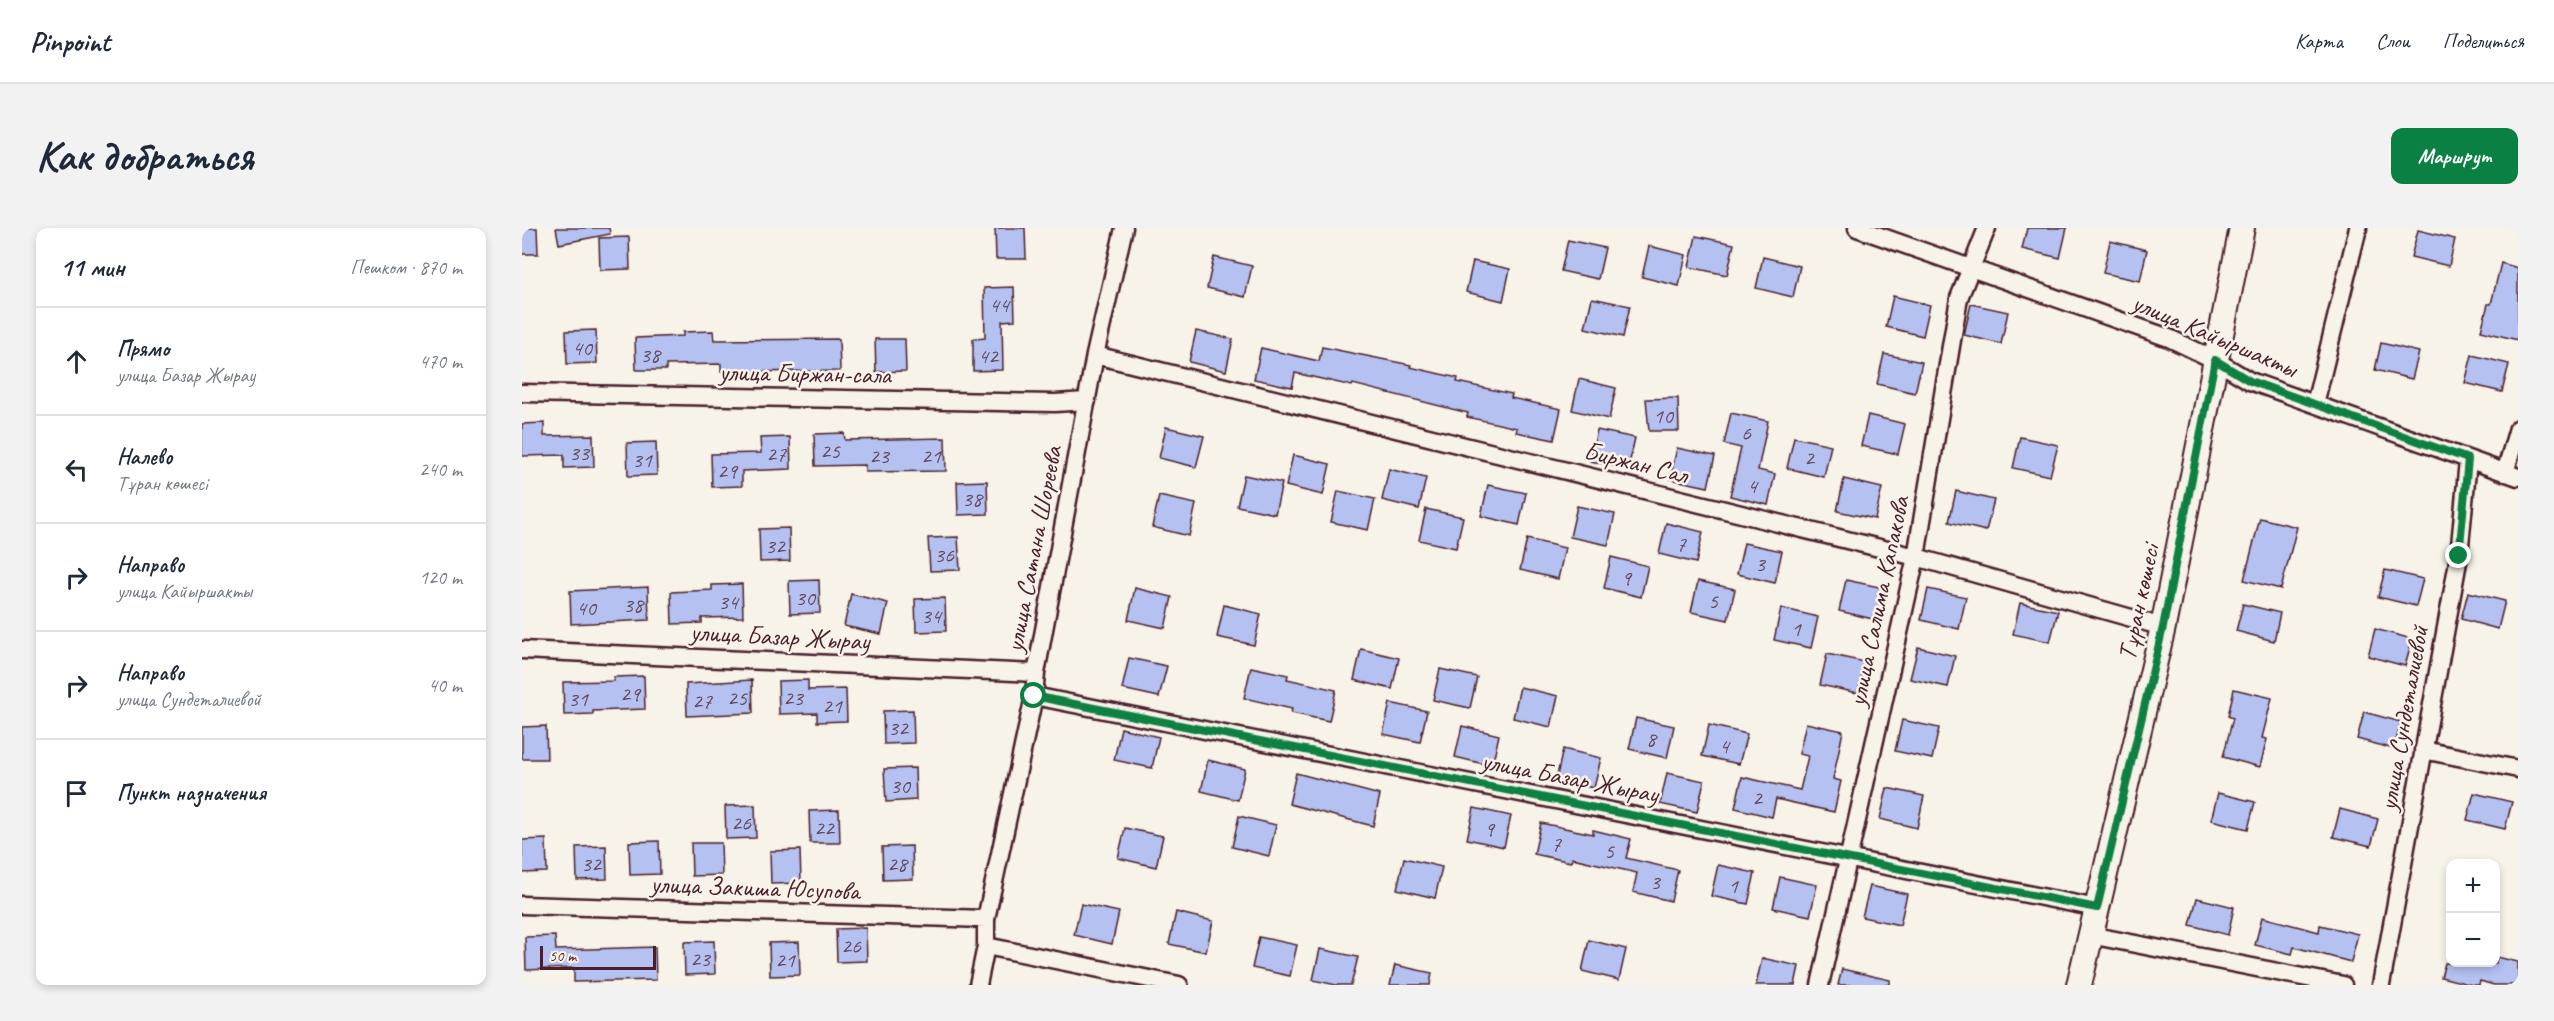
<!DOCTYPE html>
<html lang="ru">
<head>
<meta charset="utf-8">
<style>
  body { margin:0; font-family:Caveat,sans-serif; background:#f2f2f3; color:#1f2937 }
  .controls { position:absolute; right:18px; bottom:18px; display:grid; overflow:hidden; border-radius:12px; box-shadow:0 3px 9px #0003 }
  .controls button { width:54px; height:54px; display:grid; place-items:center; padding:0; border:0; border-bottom:2px solid #e0e1e3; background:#fff; color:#1f2937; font:30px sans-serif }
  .scale { position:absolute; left:18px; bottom:15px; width:116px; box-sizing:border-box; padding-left:6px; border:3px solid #4a1f2b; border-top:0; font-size:16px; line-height:21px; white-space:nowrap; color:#4a1f2b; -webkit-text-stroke:4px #f7f3e8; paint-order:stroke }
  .stop { position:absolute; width:18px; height:18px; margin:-14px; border:4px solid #0b8043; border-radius:50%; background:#fff }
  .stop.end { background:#0b8043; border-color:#fff; box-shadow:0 2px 6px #0008 }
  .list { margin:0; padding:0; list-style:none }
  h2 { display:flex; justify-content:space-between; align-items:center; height:78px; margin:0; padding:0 24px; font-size:26px }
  h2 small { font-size:20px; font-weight:400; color:#747a83 }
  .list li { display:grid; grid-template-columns:39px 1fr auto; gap:18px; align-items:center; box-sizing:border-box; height:108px; padding:0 24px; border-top:2px solid #e0e1e3 }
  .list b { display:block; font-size:22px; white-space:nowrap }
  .list p { margin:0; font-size:20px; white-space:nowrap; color:#747a83 }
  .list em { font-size:20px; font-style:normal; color:#747a83 }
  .icon { flex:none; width:33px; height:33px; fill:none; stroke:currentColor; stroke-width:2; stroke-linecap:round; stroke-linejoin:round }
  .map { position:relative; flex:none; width:1996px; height:757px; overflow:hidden; border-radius:12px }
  header { display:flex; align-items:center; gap:36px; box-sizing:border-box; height:84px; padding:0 30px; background:#fff; border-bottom:2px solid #e0e1e3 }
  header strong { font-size:28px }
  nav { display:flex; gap:33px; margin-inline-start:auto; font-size:21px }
  .intro { display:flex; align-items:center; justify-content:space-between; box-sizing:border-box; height:144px; padding:0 36px }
  h1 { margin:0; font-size:42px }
  .button { padding:15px 27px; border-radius:12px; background:#0b8043; color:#fff; font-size:21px; font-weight:700 }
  main { display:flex; gap:36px; padding:0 36px }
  aside { flex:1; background:#fff; border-radius:12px; box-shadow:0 3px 9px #0003 }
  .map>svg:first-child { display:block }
  .building { fill:#b4c1f1; stroke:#4a1f2b; stroke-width:1.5 }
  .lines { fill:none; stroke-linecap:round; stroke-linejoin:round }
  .street-casing { stroke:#4a1f2b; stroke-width:21 }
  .secondary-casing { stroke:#4a1f2b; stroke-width:28 }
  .street { stroke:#f7f3e8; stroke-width:16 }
  .secondary { stroke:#f7f3e8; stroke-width:24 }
  .route { stroke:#0b8043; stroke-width:8 }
  .labels { text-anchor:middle; stroke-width:5; stroke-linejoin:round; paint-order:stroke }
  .number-label { font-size:22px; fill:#64485c }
  .street-label { font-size:26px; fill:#4a1f2b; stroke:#f7f3e8 }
</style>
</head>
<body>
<header>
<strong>Pinpoint</strong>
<nav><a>Карта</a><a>Слои</a><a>Поделиться</a></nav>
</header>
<div class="intro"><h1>Как добраться</h1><a class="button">Маршрут</a></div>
<main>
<aside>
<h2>11 мин<small>Пешком · 870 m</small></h2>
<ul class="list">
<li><svg class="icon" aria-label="ahead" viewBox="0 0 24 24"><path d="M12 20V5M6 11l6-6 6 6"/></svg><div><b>Прямо</b><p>улица Базар Жырау</p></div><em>470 m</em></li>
<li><svg class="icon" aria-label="left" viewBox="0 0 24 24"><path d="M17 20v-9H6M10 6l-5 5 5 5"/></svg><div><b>Налево</b><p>Тұран көшесі</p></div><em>240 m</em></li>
<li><svg class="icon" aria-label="right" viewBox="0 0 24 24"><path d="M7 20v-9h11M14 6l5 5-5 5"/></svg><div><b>Направо</b><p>улица Кайыршакты</p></div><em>120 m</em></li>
<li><svg class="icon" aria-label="right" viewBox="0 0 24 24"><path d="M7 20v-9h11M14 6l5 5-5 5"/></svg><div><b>Направо</b><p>улица Сундеталиевой</p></div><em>40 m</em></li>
<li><svg class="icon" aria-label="arrive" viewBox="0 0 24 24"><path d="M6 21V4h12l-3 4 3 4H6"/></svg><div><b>Пункт назначения</b></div></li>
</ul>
</aside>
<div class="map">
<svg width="1996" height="757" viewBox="0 0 1996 757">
  <rect width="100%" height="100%" fill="#f7f3e8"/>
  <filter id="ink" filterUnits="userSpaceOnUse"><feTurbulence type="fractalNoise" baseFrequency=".0167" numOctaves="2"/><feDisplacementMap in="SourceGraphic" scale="12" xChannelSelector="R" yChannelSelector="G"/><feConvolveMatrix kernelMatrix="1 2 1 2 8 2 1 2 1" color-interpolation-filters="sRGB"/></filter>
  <g filter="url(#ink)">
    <path class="building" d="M0 0H15L16 26H0Z
      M34 0H87L88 6 37 16Z
      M473 0H503L504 31H474Z
      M1505 0H1545L1538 30 1500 21Z
      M1896 2 1933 11 1927 38 1889 29Z
      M1174 8 1212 16 1205 47 1167 39Z
      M107 9 108 41 78 42 77 10Z
      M1046 12 1083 20 1076 51 1039 43Z
      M1588 13 1625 22 1618 53 1581 45Z
      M1127 18 1164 27 1157 58 1120 49Z
      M692 29 730 38 723 69 685 60Z
      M1241 29 1278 38 1271 69 1234 60Z
      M951 33 988 41 981 73 944 64Z
      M1979 35 1996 40V112L1959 103 1966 76H1969Z
      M492 59 493 92 480 93 481 142 451 143V111L463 110 462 60Z
      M1371 68 1408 77 1401 108 1364 99Z
      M1070 70 1108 78 1101 109 1063 100Z
      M1449 76 1486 84 1479 116 1442 107Z
      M74 102 75 135 45 136 44 103Z
      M191 103 192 112 317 111 318 143 199 144V136L144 137V142H114L113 110 161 108V104Z
      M674 103 711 111 704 143 667 134Z
      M353 111H383L384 143 354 144Z
      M1859 115 1897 124 1890 151 1853 142Z
      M800 119 889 137 888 139 936 150 935 154 990 166 989 170 1039 181 1032 212 994 204 995 200 945 189 946 185 831 156 830 158 773 145 770 159 732 151 739 120 797 133Z
      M1362 126 1400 134 1393 165 1355 156Z
      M1950 127 1987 136 1980 164 1943 155Z
      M1057 151 1094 160 1087 191 1050 182Z
      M1156 170 1157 203H1127L1124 171Z
      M1209 185 1246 193 1236 242 1253 246 1246 277 1208 268 1219 220 1202 216Z
      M1346 187 1383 196 1376 226 1339 218Z
      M22 195V208L71 207 72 239 42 240V227L0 228V196Z
      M644 199 682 208 674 239 637 230Z
      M1075 202 1113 210 1106 241 1068 233Z
      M322 205 323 212 423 210 424 243 343 244V237L293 238 292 206Z
      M268 209 269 241 220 243V258L190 259 189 226 239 225 238 210Z
      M1272 209 1309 217 1302 249 1265 240Z
      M1498 209 1536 217 1528 248 1491 240Z
      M134 214 135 247 106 248 105 215Z
      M1155 220 1193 228 1186 259 1148 251Z
      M771 227 808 236 801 267 764 258Z
      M867 241 904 250 897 281 860 272Z
      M722 247 760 255 753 286 715 278Z
      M1322 251 1360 260 1353 291 1315 283Z
      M465 253 466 286 436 287 435 254Z
      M966 257 1004 265 997 297 959 288Z
      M816 263 853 271 846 302 809 294Z
      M1434 263 1472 272 1464 303 1427 294Z
      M637 268 674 276 667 308 630 299Z
      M1055 278 1093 286 1086 317 1048 309Z
      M904 281 941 289 934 320 897 312Z
      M1738 290 1775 299 1759 361 1722 352Z
      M1144 295 1181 304 1174 335 1137 326Z
      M267 300 268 333 238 334 237 301Z
      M436 309 438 342 408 343 406 310Z
      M1005 311 1043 320 1036 351 998 342Z
      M1222 315 1260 323 1253 355 1215 346Z
      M1089 329 1126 338 1119 369 1082 360Z
      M1863 342 1901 351 1894 378 1856 369Z
      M297 352 298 385 268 386 267 353Z
      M1324 352 1362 360 1355 392 1317 383Z
      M1176 353 1213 361 1206 392 1169 384Z
      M220 356 221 389 180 390V395L150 396 149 364 190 362V357Z
      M126 359 127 392 49 396 48 363Z
      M613 360 650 369 643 400 606 392Z
      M1406 361 1444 369 1437 401 1399 392Z
      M1946 364 1983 373 1976 401 1939 391Z
      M329 366 366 375 359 406 322 398Z
      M423 370 424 403 394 404 393 371Z
      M1498 375 1536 383 1528 414 1491 406Z
      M1721 376 1758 385 1752 413 1714 403Z
      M702 377 739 386 732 417 695 409Z
      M1259 380 1296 389 1289 420 1252 412Z
      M1853 401 1890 411 1883 438 1846 428Z
      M1396 419 1433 428 1426 459 1388 451Z
      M839 421 877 430 870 461 832 452Z
      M1305 426 1343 434 1336 465 1298 457Z
      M607 430 645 438 637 469 600 461Z
      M729 439 766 447 765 451 814 462 807 493 769 485 770 481 722 470Z
      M918 441 955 449 948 480 911 472Z
      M122 448 123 481 71 483V486L42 487 41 454 92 453V449Z
      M230 452 231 485 165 488 164 456Z
      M286 452V462L324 461 325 493 295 494V485L257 486 256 453Z
      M998 459 1036 468 1029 499 991 490Z
      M1712 461 1750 470 1740 510 1745 511 1738 539 1701 529 1711 490 1706 488Z
      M868 475 905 483 898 514 861 506Z
      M391 482 392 515 362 516 361 483Z
      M1842 484 1879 494 1872 521 1835 511Z
      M1114 490 1152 498 1145 530 1107 521Z
      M1380 492 1417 500 1410 531 1373 523Z
      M1284 495 1321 503 1311 551 1319 553 1312 584 1254 571 1250 589 1213 580 1220 549 1278 562 1286 528 1277 526Z
      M1187 497 1225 506 1217 536 1180 528Z
      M24 498 25 531H0V499Z
      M940 498 977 507 970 538 933 529Z
      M599 500 637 509 630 540 592 532Z
      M1041 521 1079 530 1072 560 1034 552Z
      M686 532 723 541 716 572 679 563Z
      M393 540 394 572 364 574 362 541Z
      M774 545 858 567 851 598 767 576Z
      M1145 545 1182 553 1175 584 1138 576Z
      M1365 560 1402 568 1395 600 1358 591Z
      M1696 565 1733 574 1726 601 1689 592Z
      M1952 565 1990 574 1983 601 1945 592Z
      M233 577 234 610 204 611 203 578Z
      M952 580 989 588 982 619 945 611Z
      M1818 581 1856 591 1849 618 1811 609Z
      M317 582 318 615H288L287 583Z
      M717 588 754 597 747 628 710 619Z
      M1019 595 1071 606V602L1109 611 1104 630 1156 642 1149 673 1111 664 1115 645 1050 630 1049 634 1012 626Z
      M603 600 641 608 634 639 596 630Z
      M24 611 25 644 0 645V612Z
      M137 613 138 646 108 647 107 614Z
      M169 615H199L200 647 170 648Z
      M84 618 85 651 55 652 54 619Z
      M390 618 391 651 361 652 360 619Z
      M278 622 279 655 249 656 248 623Z
      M882 630 920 639 913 670 875 661Z
      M1196 637 1233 645 1226 676 1189 668Z
      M1258 649 1295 657 1288 688 1251 680Z
      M1348 658 1385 666 1378 697 1340 689Z
      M1675 670 1712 679 1706 707 1668 697Z
      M559 676 597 684 590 716 552 707Z
      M654 684 691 693 684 724 647 716Z
      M1740 689 1797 704 1798 697 1836 706 1829 734 1772 719 1770 726 1733 717Z
      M344 700 345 733 315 734 314 701Z
      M33 708 34 722 133 719 134 752 52 754V740L4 742 3 709Z
      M737 709 775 717 768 748 730 740Z
      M1067 712 1104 721 1097 752 1060 743Z
      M192 713 193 746 163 747 162 714Z
      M277 714 278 747 248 748 247 715Z
      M798 721 836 729 829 757H814L791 752Z
      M1975 729 1996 734V757H1972L1958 753 1957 757H1950L1919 749 1923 735H1974Z
      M1240 730 1277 738 1273 757H1234Z
      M873 737 910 745 908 757H868Z
      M1320 741 1368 752V757H1316Z"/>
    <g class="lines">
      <g class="street-casing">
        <path id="street" d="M1335 0 1647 110 1693 132 1728 153 1996 249
          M573 127 1394 329 1641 399
          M0 165 533 175 565 173
          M1793 176 1836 0
          M1983 245 1996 200
          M0 422 514 445
          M512 468 1575 680
          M1901 522 1996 541
          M0 677 464 691
          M1568 707 1821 757
          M464 718 657 757
          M456 757 464 718V691L512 468 514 445 573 127 602 0
          M1298 757 1394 329 1437 70 1465 0
          M1859 757 1937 328 1946 232"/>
      </g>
      <g class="secondary-casing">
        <path id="secondary" d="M1557 757 1641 399 1720 0"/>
      </g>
      <use href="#street" class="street"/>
      <use href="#secondary" class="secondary"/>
    </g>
  </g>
  <g class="lines" filter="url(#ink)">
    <path class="route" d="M512 468 1575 680 1641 399 1693 132 1728 153 1946 231 1937 328"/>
  </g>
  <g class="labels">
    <g class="number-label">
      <text x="477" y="84">44</text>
      <text x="60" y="127">40</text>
      <text x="128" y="134">38</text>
      <text x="466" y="135">42</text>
      <text x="1141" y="195">10</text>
      <text x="1224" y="212">6</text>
      <text x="308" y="230">25</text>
      <text x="57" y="232">33</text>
      <text x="254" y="233">27</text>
      <text x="357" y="235">23</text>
      <text x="409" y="235">21</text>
      <text x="1287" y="237">2</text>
      <text x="120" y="239">31</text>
      <text x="205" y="250">29</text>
      <text x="1230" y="265">4</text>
      <text x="450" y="278">38</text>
      <text x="1159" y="323">7</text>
      <text x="253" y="325">32</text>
      <text x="422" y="334">36</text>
      <text x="1238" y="343">3</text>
      <text x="1104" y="357">9</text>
      <text x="283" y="377">30</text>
      <text x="1191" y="380">5</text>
      <text x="206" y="381">34</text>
      <text x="111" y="384">38</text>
      <text x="64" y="387">40</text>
      <text x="409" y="395">34</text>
      <text x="1274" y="408">1</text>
      <text x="108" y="473">29</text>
      <text x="215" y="477">25</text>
      <text x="271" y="477">23</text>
      <text x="56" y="478">31</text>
      <text x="180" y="480">27</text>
      <text x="310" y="485">21</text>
      <text x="376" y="507">32</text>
      <text x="1129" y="518">8</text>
      <text x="1202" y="525">4</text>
      <text x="378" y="565">30</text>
      <text x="1235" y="577">2</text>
      <text x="219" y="602">26</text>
      <text x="302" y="607">22</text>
      <text x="967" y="608">9</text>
      <text x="1034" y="623">7</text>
      <text x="1087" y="630">5</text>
      <text x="69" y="643">32</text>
      <text x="375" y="643">28</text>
      <text x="1133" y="661">3</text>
      <text x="1211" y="665">1</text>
      <text x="329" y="725">26</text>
      <text x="178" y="738">23</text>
      <text x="263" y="739">21</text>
    </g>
    <g class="street-label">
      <text transform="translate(1693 107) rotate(23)" y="9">улица Кайыршакты</text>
      <text transform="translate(283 145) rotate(1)" y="9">улица Биржан-сала</text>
      <text transform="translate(1114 234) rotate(14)" y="9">Биржан Сал</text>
      <text transform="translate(511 321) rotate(-79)" y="9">улица Сатана Шореева</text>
      <text transform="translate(1356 373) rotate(-78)" y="9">улица Салима Капакова</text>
      <text transform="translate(1616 374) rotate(-78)" y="9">Тұран көшесі</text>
      <text transform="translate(258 408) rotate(3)" y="9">улица Базар Жырау</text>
      <text transform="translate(1881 490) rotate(-80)" y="9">улица Сундеталиевой</text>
      <text transform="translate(1048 549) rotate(11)" y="9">улица Базар Жырау</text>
      <text transform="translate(233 659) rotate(2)" y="9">улица Закиша Юсупова</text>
    </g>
  </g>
</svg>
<div class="controls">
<button>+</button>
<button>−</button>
</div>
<div class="scale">50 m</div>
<div class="stop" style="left:512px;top:468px"></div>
<div class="stop end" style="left:1937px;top:328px"></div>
</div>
</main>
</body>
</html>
